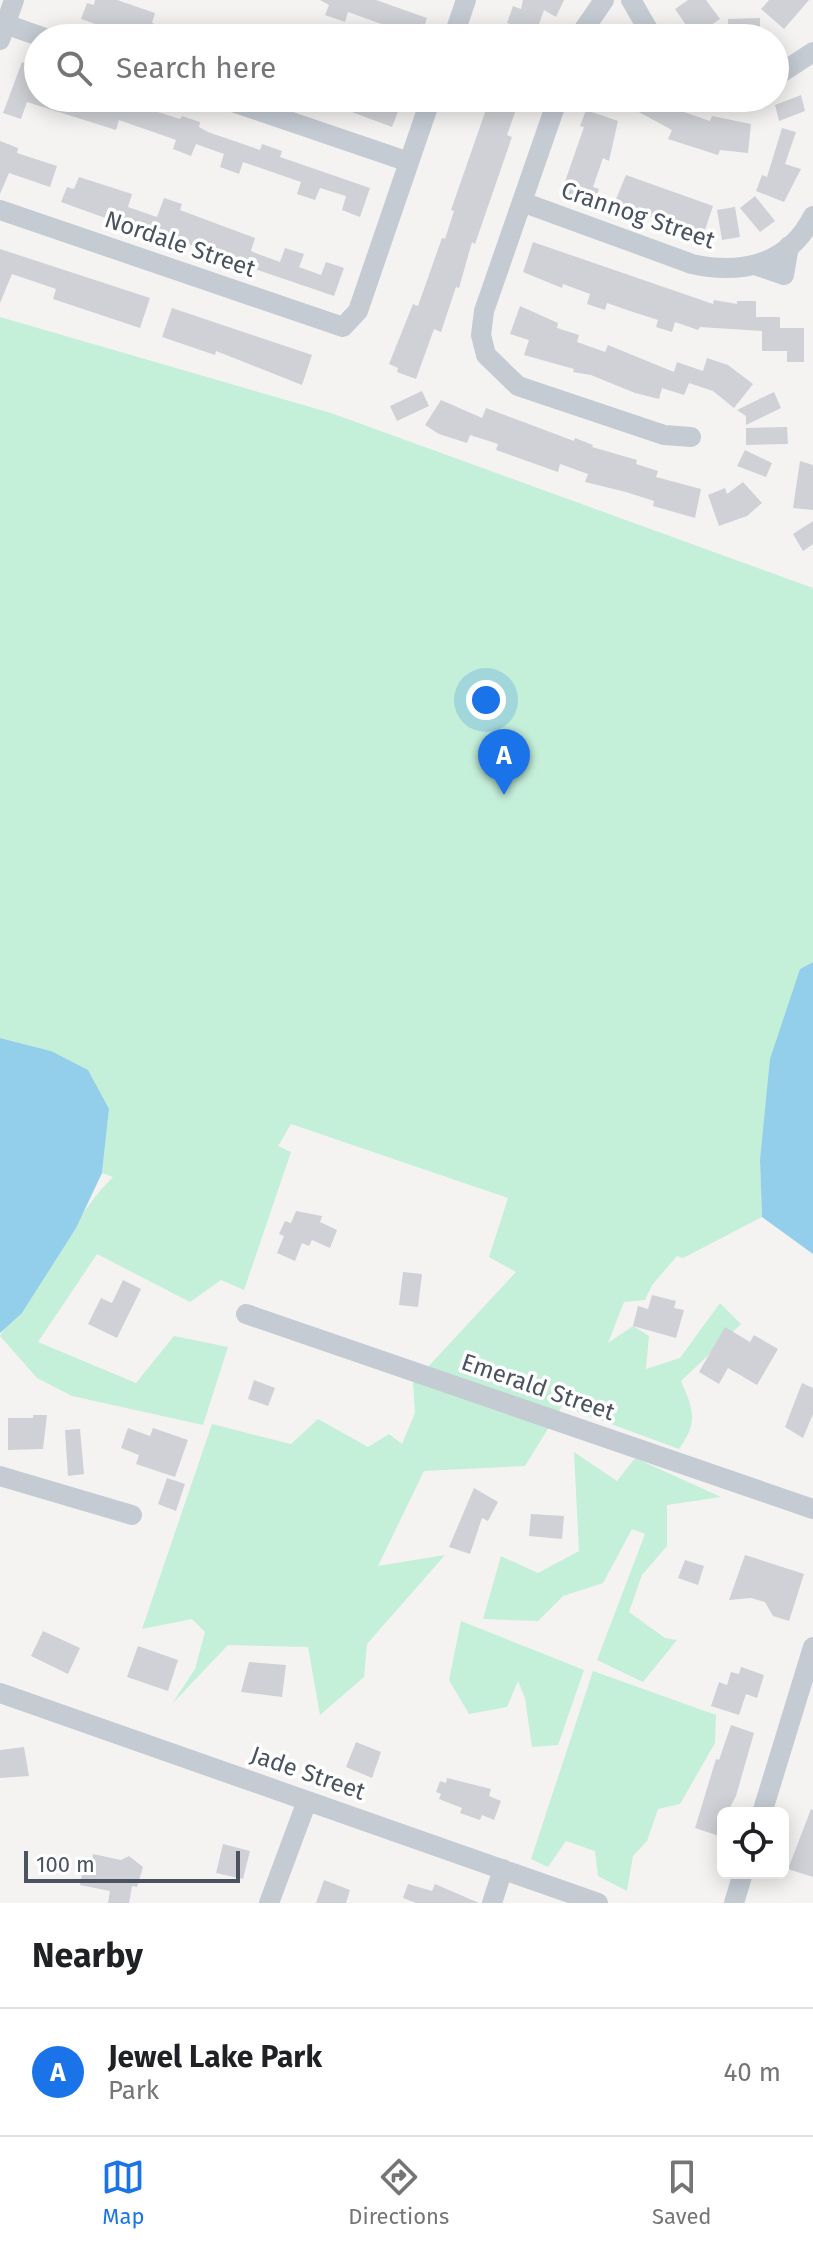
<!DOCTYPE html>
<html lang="en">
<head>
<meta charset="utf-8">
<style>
  body { margin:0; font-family:"Fira Sans",sans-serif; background:#f6f6f6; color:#202124 }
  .controls { position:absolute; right:24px; bottom:24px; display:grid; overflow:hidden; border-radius:12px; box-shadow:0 4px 20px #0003 }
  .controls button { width:72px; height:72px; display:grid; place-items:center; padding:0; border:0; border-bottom:2px solid #e0e0e0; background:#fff; color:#202124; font:40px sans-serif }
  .scale { position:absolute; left:24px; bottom:20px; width:216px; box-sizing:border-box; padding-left:8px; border:4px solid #4a535f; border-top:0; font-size:22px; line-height:28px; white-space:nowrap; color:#4a535f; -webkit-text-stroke:6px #fff; paint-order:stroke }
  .you { position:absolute; left:486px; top:700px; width:28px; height:28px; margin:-20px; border:6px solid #fff; border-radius:50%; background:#1a73e8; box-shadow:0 0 0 12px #1a73e833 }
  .badge { display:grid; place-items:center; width:52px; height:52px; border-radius:50%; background:#1a73e8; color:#fff; font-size:26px; font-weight:700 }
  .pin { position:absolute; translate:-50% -66px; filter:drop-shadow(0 2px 4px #0008) }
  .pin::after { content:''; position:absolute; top:42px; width:28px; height:24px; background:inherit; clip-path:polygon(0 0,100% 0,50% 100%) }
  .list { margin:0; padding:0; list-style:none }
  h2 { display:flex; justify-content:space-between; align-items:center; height:104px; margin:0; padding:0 32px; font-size:34px }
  h2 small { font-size:26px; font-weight:400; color:#757577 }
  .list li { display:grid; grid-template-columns:52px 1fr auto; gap:24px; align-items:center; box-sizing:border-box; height:128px; padding:0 32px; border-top:2px solid #e0e0e0 }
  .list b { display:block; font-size:30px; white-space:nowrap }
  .list p { margin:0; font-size:26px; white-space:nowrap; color:#757577 }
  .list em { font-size:26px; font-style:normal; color:#757577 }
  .icon { flex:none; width:44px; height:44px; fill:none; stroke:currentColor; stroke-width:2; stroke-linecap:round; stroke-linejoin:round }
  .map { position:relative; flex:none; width:813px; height:1903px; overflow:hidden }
  .search { position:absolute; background:#fff; box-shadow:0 4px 20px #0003; left:24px; right:24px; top:24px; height:88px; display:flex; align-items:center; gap:20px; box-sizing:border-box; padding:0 28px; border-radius:44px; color:#757577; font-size:30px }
  .sheet { height:232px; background:#fff }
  nav { display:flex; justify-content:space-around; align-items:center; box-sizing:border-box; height:112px; border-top:2px solid #e0e0e0; background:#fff; font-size:22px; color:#757577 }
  nav a { display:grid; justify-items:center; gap:4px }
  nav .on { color:#1a73e8 }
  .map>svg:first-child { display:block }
  .green { fill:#c4efd9 }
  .water { fill:#93cfea }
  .building { fill:#cfd1d6 }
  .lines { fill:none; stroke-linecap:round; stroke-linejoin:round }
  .minor { stroke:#c4cbd3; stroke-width:20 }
  .labels { text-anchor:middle; stroke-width:7; stroke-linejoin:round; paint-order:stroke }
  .street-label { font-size:24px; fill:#4a535f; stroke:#fff }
</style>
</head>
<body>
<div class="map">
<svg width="813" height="1903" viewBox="0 0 813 1903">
  <rect width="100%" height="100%" fill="#f4f3f2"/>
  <path class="green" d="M0 317 331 413 813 588V962L800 969 760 1160 762 1217 683 1258 677 1256 652 1285 645 1300 624 1302 608 1343 633 1326 649 1336 646 1369 680 1358 720 1303 741 1324 681 1381C694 1410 698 1423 679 1449L562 1406 525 1466 424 1471 378 1566 445 1555 367 1644 364 1677 320 1715 308 1647 228 1645 172 1704 195 1669 205 1632 192 1619 142 1629 212 1424 291 1444 318 1419 368 1447 389 1434 402 1444 415 1413 413 1383 516 1272 489 1257 508 1198 291 1124 278 1146 291 1152 244 1290 221 1280 190 1302 97 1254 38 1342 136 1383 174 1336 228 1347 203 1425 72 1396 37 1378 0 1336C5 1325 18 1319 25 1308 54 1265 76 1213 113 1177L102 1173 109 1109 51 1051 0 1038Z
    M574 1452 617 1481 635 1458 721 1497 667 1505V1546L642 1575 629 1612 665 1638 677 1640 643 1682 597 1660 645 1534 632 1529 603 1583 563 1596 538 1621 483 1619 501 1556 538 1573 579 1551Z
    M461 1621 584 1670 558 1745 532 1747 525 1698 518 1681 507 1707 469 1714 449 1680Z
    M593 1671 716 1715 715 1743 680 1804 658 1809 647 1841 633 1856 627 1891 598 1876 595 1851 566 1841 548 1867 531 1859Z"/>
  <path class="water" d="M813 962V1254L762 1217 760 1160 770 1059 800 969Z
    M0 1038 51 1051 88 1070 109 1109 102 1173 76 1228 22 1313 0 1333Z"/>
  <path class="building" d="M95 0H117L155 13 152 23 190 38H136L81 19 87 3 94 5Z
    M320 0H376L427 18 420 38H399L401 31 348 12 345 22 325 15 329 5Z
    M523 0H564L556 17 544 10 534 38H515L519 27 507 23 513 6 521 9Z
    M688 0H706L720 19 694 37 675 9Z
    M769 0H809L784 29 761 9Z
    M760 18V38H728V19Z
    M22 62 33 66 32 70 38 72V98H127L126 102 180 119 182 116 200 122 199 127 208 132 260 150 262 144 282 151 280 157 370 188 360 217 342 210 346 196 320 188 315 200 297 194 301 182 243 162 239 174 220 167 224 154 196 144 191 156 173 149 176 140 119 120 116 130 27 102 21 119 3 113Z
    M801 95 805 111 779 121 775 105Z
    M314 98H393L390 106 399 109 392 127Z
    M490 98H520L507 135 512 137 475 244 472 242 459 288 456 287 441 332 434 329 416 379 397 372 398 368 389 364 413 304 418 306 442 238 445 239 454 211 451 210Z
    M613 98H663L680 107 678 110 710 121 712 116 751 124 748 153 720 150 718 155 668 139 672 130Z
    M586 110 618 121 609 161 603 158 593 187 599 189 594 205 561 193 584 127 580 126Z
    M782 128 796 132 785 164 801 169 784 202 756 191 762 175 767 177Z
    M0 141 18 148 17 153 57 166 50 187 9 173 0 194Z
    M626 175 713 206 703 236 614 204Z
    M79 177 132 194 128 207 157 217 164 198 182 204 180 210 255 238 251 251 258 254 280 262 285 248 304 254 299 267 321 275 326 262 344 268 334 296 211 254 210 257 197 253 199 248 170 237 169 241 61 202 67 187 74 189Z
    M755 196 775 221 760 232 740 208Z
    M735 207 740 237 722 240 717 210Z
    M533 242 713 304 714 300 737 304V301H756V317H780V328H804V362H787V351H762V331L700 327 698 330 675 322 672 332 656 327 658 320 630 311 607 303 605 310 587 304 590 294 563 284 562 288 523 272Z
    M0 249 150 298 140 328 53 299 56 289 12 274 0 303Z
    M520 306 558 323 557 328 579 335 577 342 605 352 608 345 674 372 677 362 703 371 707 358 728 365 753 384 734 408 713 391 689 383 684 395 662 388 659 399 635 393 591 375 573 372 574 369 524 355 529 340 510 334Z
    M172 308 312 355 302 385 216 351 215 355 162 337Z
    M422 391 429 406 397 421 390 406Z
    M774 392 781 408 746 425V416L737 410Z
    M441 400 482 418 486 408 574 441 575 438 593 445 592 447 637 460 636 464 658 471 656 477 701 489 695 518 653 506 654 501 626 492 585 482 588 474 560 464 558 472 496 450 498 444 470 435 467 443 439 434 425 425Z
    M787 427 788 444 746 445V428Z
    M745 450 772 463 766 477 737 466Z
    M800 461 813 465V510L793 508Z
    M743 482 762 503 747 516 719 526 708 495 725 488 727 494Z
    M813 521V544L803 551 793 534Z
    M296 1211 322 1216 320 1222 337 1230 330 1248 312 1240 309 1246 302 1243 295 1261 277 1253 284 1236 279 1234 285 1221 291 1223Z
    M403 1272 422 1274 418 1307 399 1305Z
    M123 1280 141 1289 117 1338 88 1324 101 1298 112 1303Z
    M652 1295 676 1301 674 1308 684 1310 676 1338 633 1326 638 1306 648 1309Z
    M725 1327 750 1342 754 1335 778 1349 757 1385 728 1368 719 1384 699 1372Z
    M254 1380 275 1388 268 1406 248 1399Z
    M802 1383 813 1388V1414L803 1438 785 1427Z
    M33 1415H47L43 1449 8 1450V1418H33Z
    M128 1428 150 1436 153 1428 188 1440 175 1477 136 1464 139 1455 121 1448Z
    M80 1429 84 1474 68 1476 65 1430Z
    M167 1478 185 1484 176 1511 158 1504Z
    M474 1488 498 1502 488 1521 482 1518 470 1554 449 1547Z
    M531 1514 564 1516 562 1539 529 1536Z
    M745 1555 804 1574 789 1621 773 1616 765 1602 751 1598 729 1600Z
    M685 1560 704 1566 698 1585 678 1578Z
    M43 1631 80 1648 68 1674 31 1656Z
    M138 1646 178 1660 168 1691 127 1677Z
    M249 1662 286 1665 282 1697 241 1692Z
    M741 1667 764 1675 757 1698 746 1694 739 1715 711 1706 719 1682 727 1685 731 1672 739 1674Z
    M731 1725 754 1733 736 1796 727 1813H723L719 1836 695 1828 716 1759 719 1760Z
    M356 1742 381 1752 372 1778 346 1767Z
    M24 1747 29 1776 0 1778V1750Z
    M447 1778 491 1789 489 1796 501 1801 494 1820 482 1815 480 1820 460 1813 462 1808 439 1799 441 1794 436 1792 440 1781 446 1783Z
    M811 1809 813 1810V1877L788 1869Z
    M223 1844 250 1851 243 1879 216 1873Z
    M93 1854 121 1860 129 1856 143 1867 137 1887 132 1886 129 1903H108L110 1891 80 1885 85 1859 92 1860Z
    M324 1880 350 1890 346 1903H316Z
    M408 1884 432 1891 435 1884 479 1903H416L403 1898Z"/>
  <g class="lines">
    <path class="minor" d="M631 0 653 38
      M5 24 45 38
      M453 38 466 0
      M578 38 604 0
      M0 40 14 0
      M775 77 813 52
      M221 98 409 162
      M558 98 484 311 481 335 486 355 518 386 664 435 691 437
      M522 202 692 264C740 275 789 265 813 216
      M0 210 343 327 358 311 431 98
      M755 265 784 275 789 246
      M246 1314 813 1509
      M0 1476 132 1515
      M0 1693 598 1903
      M762 1813 813 1647
      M269 1903 307 1801
      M492 1903 503 1869
      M734 1903 743 1873"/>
  </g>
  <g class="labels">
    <g class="street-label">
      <text transform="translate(638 215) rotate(19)" y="8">Crannog Street</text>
      <text transform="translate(180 244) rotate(19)" y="8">Nordale Street</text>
      <text transform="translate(538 1387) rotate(19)" y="8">Emerald Street</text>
      <text transform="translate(308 1773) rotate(19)" y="8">Jade Street</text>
    </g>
  </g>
</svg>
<div class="controls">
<button><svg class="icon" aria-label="locate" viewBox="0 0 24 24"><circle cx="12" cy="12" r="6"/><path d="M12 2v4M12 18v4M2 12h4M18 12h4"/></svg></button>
</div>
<div class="scale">100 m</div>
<div class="you"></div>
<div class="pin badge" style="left:504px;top:795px">A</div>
<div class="search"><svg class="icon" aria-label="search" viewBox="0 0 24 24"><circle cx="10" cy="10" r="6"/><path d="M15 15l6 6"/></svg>Search here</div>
</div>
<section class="sheet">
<h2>Nearby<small></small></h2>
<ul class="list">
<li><span class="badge">A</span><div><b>Jewel Lake Park</b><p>Park</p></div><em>40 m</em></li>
</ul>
</section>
<nav>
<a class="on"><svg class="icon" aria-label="map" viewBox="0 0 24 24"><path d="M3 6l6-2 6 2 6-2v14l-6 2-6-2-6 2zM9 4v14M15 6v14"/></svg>Map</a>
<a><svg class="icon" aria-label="directions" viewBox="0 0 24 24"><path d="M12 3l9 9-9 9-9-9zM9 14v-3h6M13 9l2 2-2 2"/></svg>Directions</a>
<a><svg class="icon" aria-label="saved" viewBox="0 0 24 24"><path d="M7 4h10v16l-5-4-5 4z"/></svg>Saved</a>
</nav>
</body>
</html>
